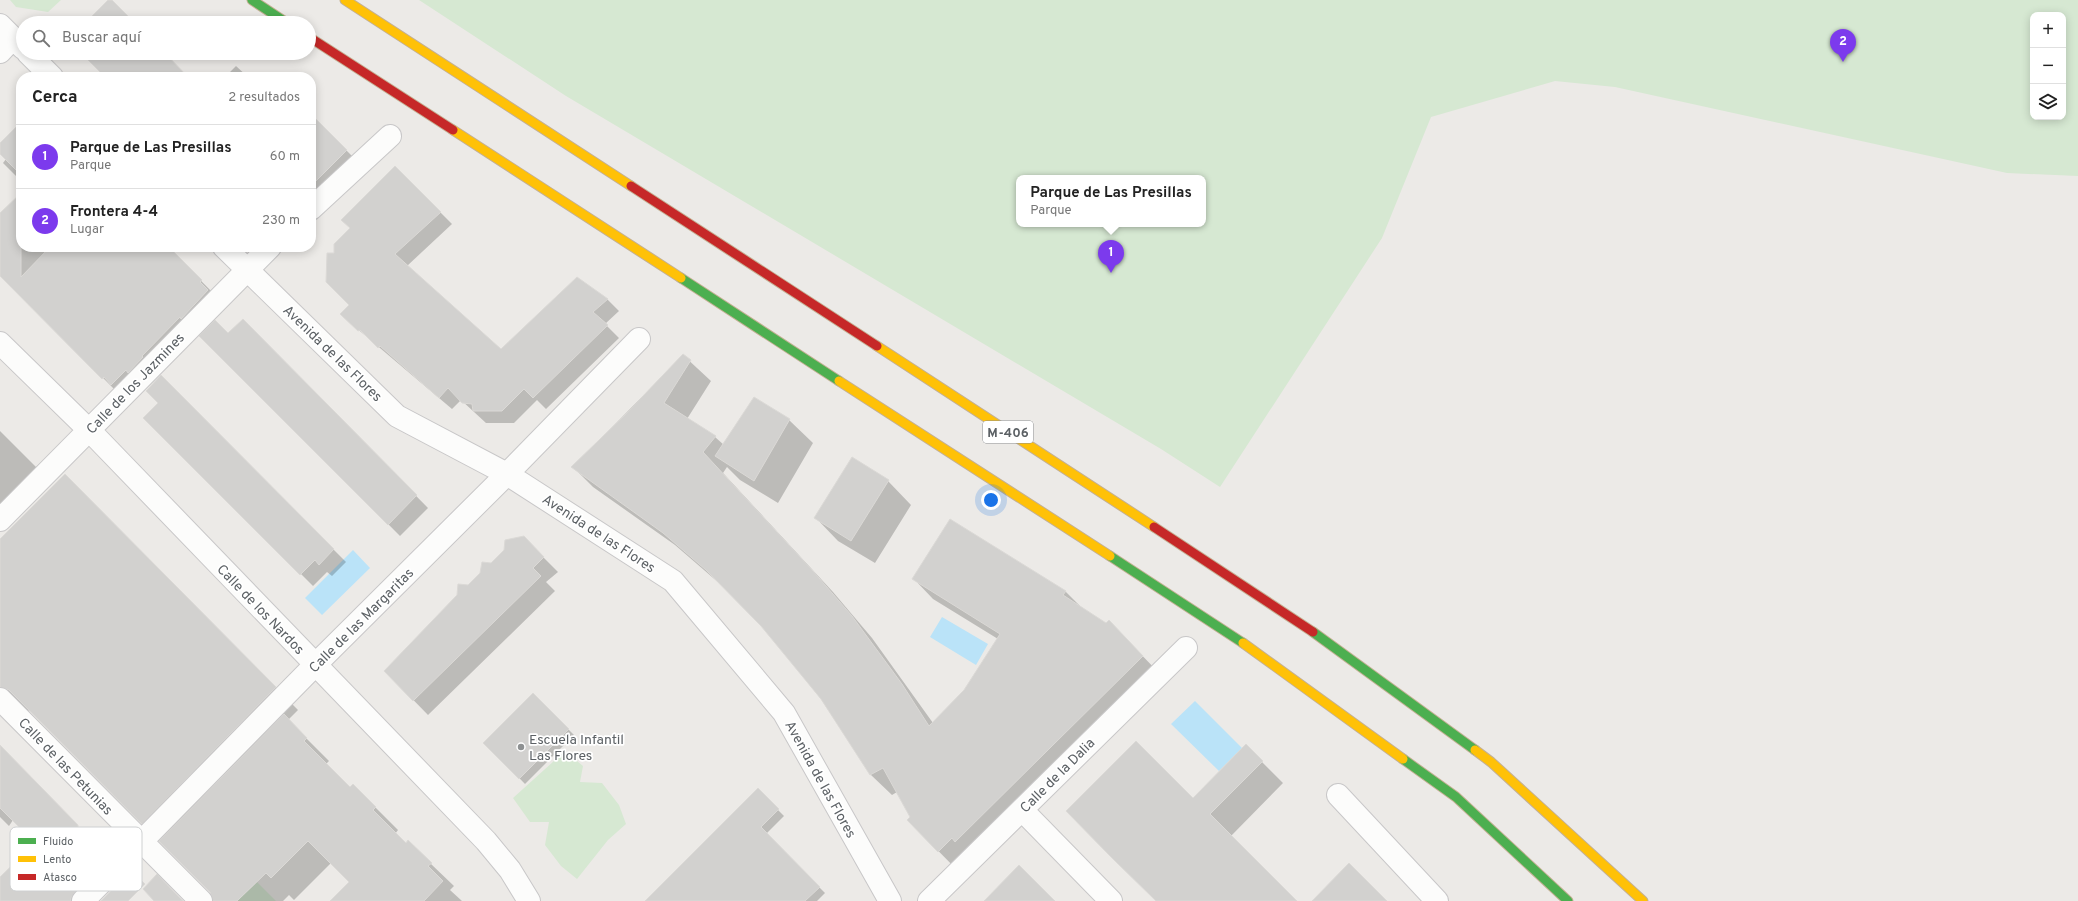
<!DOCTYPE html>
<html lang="es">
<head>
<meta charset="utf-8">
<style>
  body { margin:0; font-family:Overpass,sans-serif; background:#f2f2f2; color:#222 }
  .controls { position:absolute; right:12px; top:12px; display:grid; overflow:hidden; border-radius:8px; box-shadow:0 2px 10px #0003 }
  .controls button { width:36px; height:36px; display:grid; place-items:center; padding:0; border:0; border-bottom:1px solid #e0e0e0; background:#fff; color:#222; font:20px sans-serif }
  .you { position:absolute; left:991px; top:500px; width:14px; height:14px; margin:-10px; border:3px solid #fff; border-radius:50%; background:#1a73e8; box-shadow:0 0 0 6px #1a73e833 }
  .badge { display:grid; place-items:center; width:26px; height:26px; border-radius:50%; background:#7c3aed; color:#fff; font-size:13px; font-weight:700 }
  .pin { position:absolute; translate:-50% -33px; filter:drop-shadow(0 1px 2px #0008) }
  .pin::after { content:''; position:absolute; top:21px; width:14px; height:12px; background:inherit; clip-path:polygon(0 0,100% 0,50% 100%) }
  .popup { position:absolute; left:1016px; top:175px; width:190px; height:52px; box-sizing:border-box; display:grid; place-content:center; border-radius:8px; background:#fff; filter:drop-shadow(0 1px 3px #0005); font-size:13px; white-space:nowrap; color:#767676 }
  .popup b { font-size:15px; color:#222 }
  .popup::after { content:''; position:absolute; left:50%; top:100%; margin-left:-8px; border:8px solid transparent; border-top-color:#fff }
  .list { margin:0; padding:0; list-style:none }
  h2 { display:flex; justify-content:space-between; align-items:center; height:52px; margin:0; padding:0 16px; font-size:17px }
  h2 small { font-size:13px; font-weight:400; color:#767676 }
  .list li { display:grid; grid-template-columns:26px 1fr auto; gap:12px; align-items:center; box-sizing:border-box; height:64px; padding:0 16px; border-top:1px solid #e0e0e0 }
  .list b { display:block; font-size:15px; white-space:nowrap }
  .list p { margin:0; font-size:13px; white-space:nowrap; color:#767676 }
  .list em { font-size:13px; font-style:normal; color:#767676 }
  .icon { flex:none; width:22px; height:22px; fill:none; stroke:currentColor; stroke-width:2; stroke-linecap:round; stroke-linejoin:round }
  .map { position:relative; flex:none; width:2078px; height:901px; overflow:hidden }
  .search { position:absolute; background:#fff; box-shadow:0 2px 10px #0003; left:16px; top:16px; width:300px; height:44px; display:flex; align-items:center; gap:10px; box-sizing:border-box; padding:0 14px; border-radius:22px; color:#767676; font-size:15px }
  .panel { position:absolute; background:#fff; box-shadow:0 2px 10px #0003; left:16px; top:72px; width:300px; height:180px; border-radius:16px }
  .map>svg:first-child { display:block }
  .green { fill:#d6e8d2; fill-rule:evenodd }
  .water { fill:#bae3f8 }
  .shadow { fill:#0003 }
  .building { fill:#d2d1cf; stroke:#dbd9d6 }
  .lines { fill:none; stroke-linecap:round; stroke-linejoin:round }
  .street-casing { stroke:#c8c7c8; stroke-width:24 }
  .fast-casing { stroke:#c4b093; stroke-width:11 }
  .slow-casing { stroke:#c4b093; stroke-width:11 }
  .jam-casing { stroke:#c4b093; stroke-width:11 }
  .street { stroke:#fcfcfb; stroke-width:22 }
  .fast { stroke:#4caf50; stroke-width:9 }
  .slow { stroke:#ffc107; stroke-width:9 }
  .jam { stroke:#c62828; stroke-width:9 }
  .poi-dot { fill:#8e9192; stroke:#fff; stroke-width:1.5 }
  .labels { text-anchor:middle; stroke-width:3.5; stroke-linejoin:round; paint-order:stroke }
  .shield { fill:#fff; stroke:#8d9093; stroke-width:1 }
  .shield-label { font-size:13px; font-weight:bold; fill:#5c6165 }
  .street-label { font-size:14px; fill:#5c6165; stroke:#fff }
  .poi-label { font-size:14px; fill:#5c6165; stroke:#fff; text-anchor:start }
  .key { fill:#fff; stroke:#ced0d1; stroke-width:1 }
  .key-label { font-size:11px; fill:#5c6165 }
</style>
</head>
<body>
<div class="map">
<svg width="2078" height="901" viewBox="0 0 2078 901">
  <rect width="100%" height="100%" fill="#eceae7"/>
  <path class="green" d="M10 0H61L48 12 16 7Z
    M419 0H2078V176L2007 173 1615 87 1555 81 1431 117 1382 238 1220 487 1161 449 566 96ZM2033 15H2063V117H2033ZM1019 178H1203V224H1019Z
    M565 751 583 766 580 782 602 783 619 805 626 824 608 840 577 879 561 866 545 845 549 822H530L513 798Z
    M257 882 276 901H237Z"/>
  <path class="water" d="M353 550 370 568 322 615 305 598Z
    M942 617 988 644 976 665 930 637Z
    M1195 701 1242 748 1219 771 1171 724Z"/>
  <path class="shadow" d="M236 66 248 77H225Z
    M311 115 359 163 311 210Z
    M21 124V181L3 163 6 159 0 153V145Z
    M395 167 452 224 407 266 501 350 607 299 619 311 605 324 619 338 546 409 537 400 514 423H486L461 400 452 409 354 326 351 305 335 254 351 228Z
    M21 194V247H168L213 293 114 389 0 274V215Z
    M243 320 428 508 400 536 201 336 228 334Z
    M683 355 711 381 687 419 715 437 724 445 789 420 813 443 778 503 740 480 727 467 723 473 833 592 872 638 933 723 965 691 998 639 933 599 913 578 1065 591 1083 609 1129 642 1163 677 959 872 908 820 911 817 897 792 892 795 871 775 821 699 762 625 726 589 675 545 593 487 573 467Z
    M161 377 346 562 332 576 327 572 313 586 145 418 159 403Z
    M0 431 44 475 0 519Z
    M65 476 298 710 288 720 329 761 326 764 350 788 353 785 398 830 395 834 406 844 408 842 454 886 450 890 462 901H331L350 882 331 863 294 900 289 895 283 901H214L211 892 161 841 32 712 24 709 0 685V540Z
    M888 481 911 505 875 563 838 541 815 517Z
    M538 552 558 572 546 582 555 591 428 715 385 671 491 564Z
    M533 694 574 735 525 784 485 743Z
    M0 746 44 849 95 901H0V879L36 843 13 820 9 826 0 817Z
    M1246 746 1283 783 1231 836 1296 901H1158L1193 799Z
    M758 790 784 816 766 834 825 893 817 901H646Z"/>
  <path class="building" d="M108 0H112L135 23H85Z
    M81 53H165L188 77H105Z
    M311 114 347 150 311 186Z
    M21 122V175L0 154V143Z
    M395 166 441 212 395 254 501 349 577 277 608 299 593 312 608 325 533 398 524 389 502 411H473L472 404 462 403 448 388 439 398 380 346 378 348 360 330 358 331 340 314 349 305 326 282 327 253H334V244L350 228 341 220Z
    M21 193V277L50 247 54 251 58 247H169L202 280 200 282 208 290 181 319 180 317 142 356 143 357 128 373 126 370 111 385 104 377 102 379 0 276V213Z
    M243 319 417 495 388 525 199 336 215 320 228 333Z
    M683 354 691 360 664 403 716 436 703 452 813 571 852 616 902 684 929 726 964 690 1000 634 912 579 950 519 1066 591 1063 595 1106 623 1109 620 1143 656 955 842 952 838 938 852 907 820 910 817 883 768 870 775 821 699 761 626 706 570 663 533 571 467 625 415Z
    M161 375 334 549 319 565 315 560 300 575 143 418 158 403 146 391Z
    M754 397 790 419 754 481 715 456Z
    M852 457 889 480 851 541 814 518Z
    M65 474 276 687 142 824 9 690 0 687V539Z
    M524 536 544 557 533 568 541 576 413 701 384 671 457 595 458 584 468 585 480 573 482 562 491 563 504 550 505 540Z
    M533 693 569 729 519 779 483 743Z
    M284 714 307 738 304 741 350 787 353 784 376 807 373 810 406 843 408 840 432 863 428 866 443 881 424 901H330L349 882 308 841 271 878 266 873 237 901H213L210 892 159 841Z
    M1136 741 1193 798 1246 744 1263 761 1210 814 1297 901H1156L1113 859 1066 811Z
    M0 745 78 825 77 889 71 898V901H0V877L35 843 0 808Z
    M758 788 779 809 761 827 820 887 805 901H645Z
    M1349 863 1387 901H1312Z
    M1019 865 1055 901H984Z
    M131 870 145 884 128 901H101Z
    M157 874 183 901H154L143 889Z"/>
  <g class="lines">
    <g class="street-casing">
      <path id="street" d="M0 25 23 48
        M0 52 13 38
        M28 53 52 77
        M311 209 390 136
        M224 247 397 416 507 474 673 581 784 713 890 901
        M0 343 93 434 486 841 510 870 529 901
        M0 520 270 247
        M0 699 201 901
        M1338 795 1437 901
        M1022 810 1111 901
        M83 901 315 665 507 474 639 339
        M929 901 1186 648"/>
    </g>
    <g class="fast-casing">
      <path id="fast" d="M252 0 287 23
        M681 278 839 381
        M1110 556 1243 643
        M1313 632 1475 750
        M1403 759 1456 797 1568 901"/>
    </g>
    <g class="slow-casing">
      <path id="slow" d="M345 0 631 186
        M453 130 681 278
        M877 346 1154 527
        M839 381 1110 556
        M1243 643 1403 759
        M1475 750 1491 762 1643 901"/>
    </g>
    <g class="jam-casing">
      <path id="jam" d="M309 37 453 130
        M631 186 877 346
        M1154 527 1313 632"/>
    </g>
    <use href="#street" class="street"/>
    <use href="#fast" class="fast"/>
    <use href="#slow" class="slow"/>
    <use href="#jam" class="jam"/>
  </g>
  <circle class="poi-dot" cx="521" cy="747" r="4"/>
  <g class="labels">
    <rect class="shield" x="983" y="421" width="50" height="22" rx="3"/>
    <g class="shield-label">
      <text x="1008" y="437">M-406</text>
    </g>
    <g class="street-label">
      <text transform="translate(333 353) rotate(44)" y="5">Avenida de las Flores</text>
      <text transform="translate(135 383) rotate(-46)" y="5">Calle de los Jazmines</text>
      <text transform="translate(599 533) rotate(33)" y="5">Avenida de las Flores</text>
      <text transform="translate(261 609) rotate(46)" y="5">Calle de los Nardos</text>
      <text transform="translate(361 620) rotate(-45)" y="5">Calle de las Margaritas</text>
      <text transform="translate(66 766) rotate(46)" y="5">Calle de las Petunias</text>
      <text transform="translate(1057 775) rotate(-45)" y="5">Calle de la Dalia</text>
      <text transform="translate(821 779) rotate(61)" y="5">Avenida de las Flores</text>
    </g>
    <g class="poi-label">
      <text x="529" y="744">Escuela Infantil<tspan x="529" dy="16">Las Flores</tspan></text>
    </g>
  </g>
  <rect x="10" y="827" width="132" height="64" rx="6" class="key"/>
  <rect x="18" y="838" width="18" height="6" fill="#4caf50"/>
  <rect x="18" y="856" width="18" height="6" fill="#ffc107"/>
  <rect x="18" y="874" width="18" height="6" fill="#c62828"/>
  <g class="key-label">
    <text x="43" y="845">Fluido</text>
    <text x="43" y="863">Lento</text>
    <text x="43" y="881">Atasco</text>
  </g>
</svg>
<div class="controls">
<button>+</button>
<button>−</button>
<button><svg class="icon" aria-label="layers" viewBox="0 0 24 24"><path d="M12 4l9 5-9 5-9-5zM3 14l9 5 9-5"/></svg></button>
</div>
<div class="you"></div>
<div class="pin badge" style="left:1111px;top:273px">1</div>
<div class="popup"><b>Parque de Las Presillas</b>Parque</div>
<div class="pin badge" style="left:1843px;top:62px">2</div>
<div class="search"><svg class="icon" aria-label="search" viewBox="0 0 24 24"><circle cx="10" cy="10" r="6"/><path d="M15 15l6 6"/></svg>Buscar aquí</div>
<section class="panel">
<h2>Cerca<small>2 resultados</small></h2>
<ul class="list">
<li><span class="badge">1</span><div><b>Parque de Las Presillas</b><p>Parque</p></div><em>60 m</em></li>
<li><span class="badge">2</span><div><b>Frontera 4-4</b><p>Lugar</p></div><em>230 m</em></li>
</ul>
</section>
</div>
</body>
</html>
